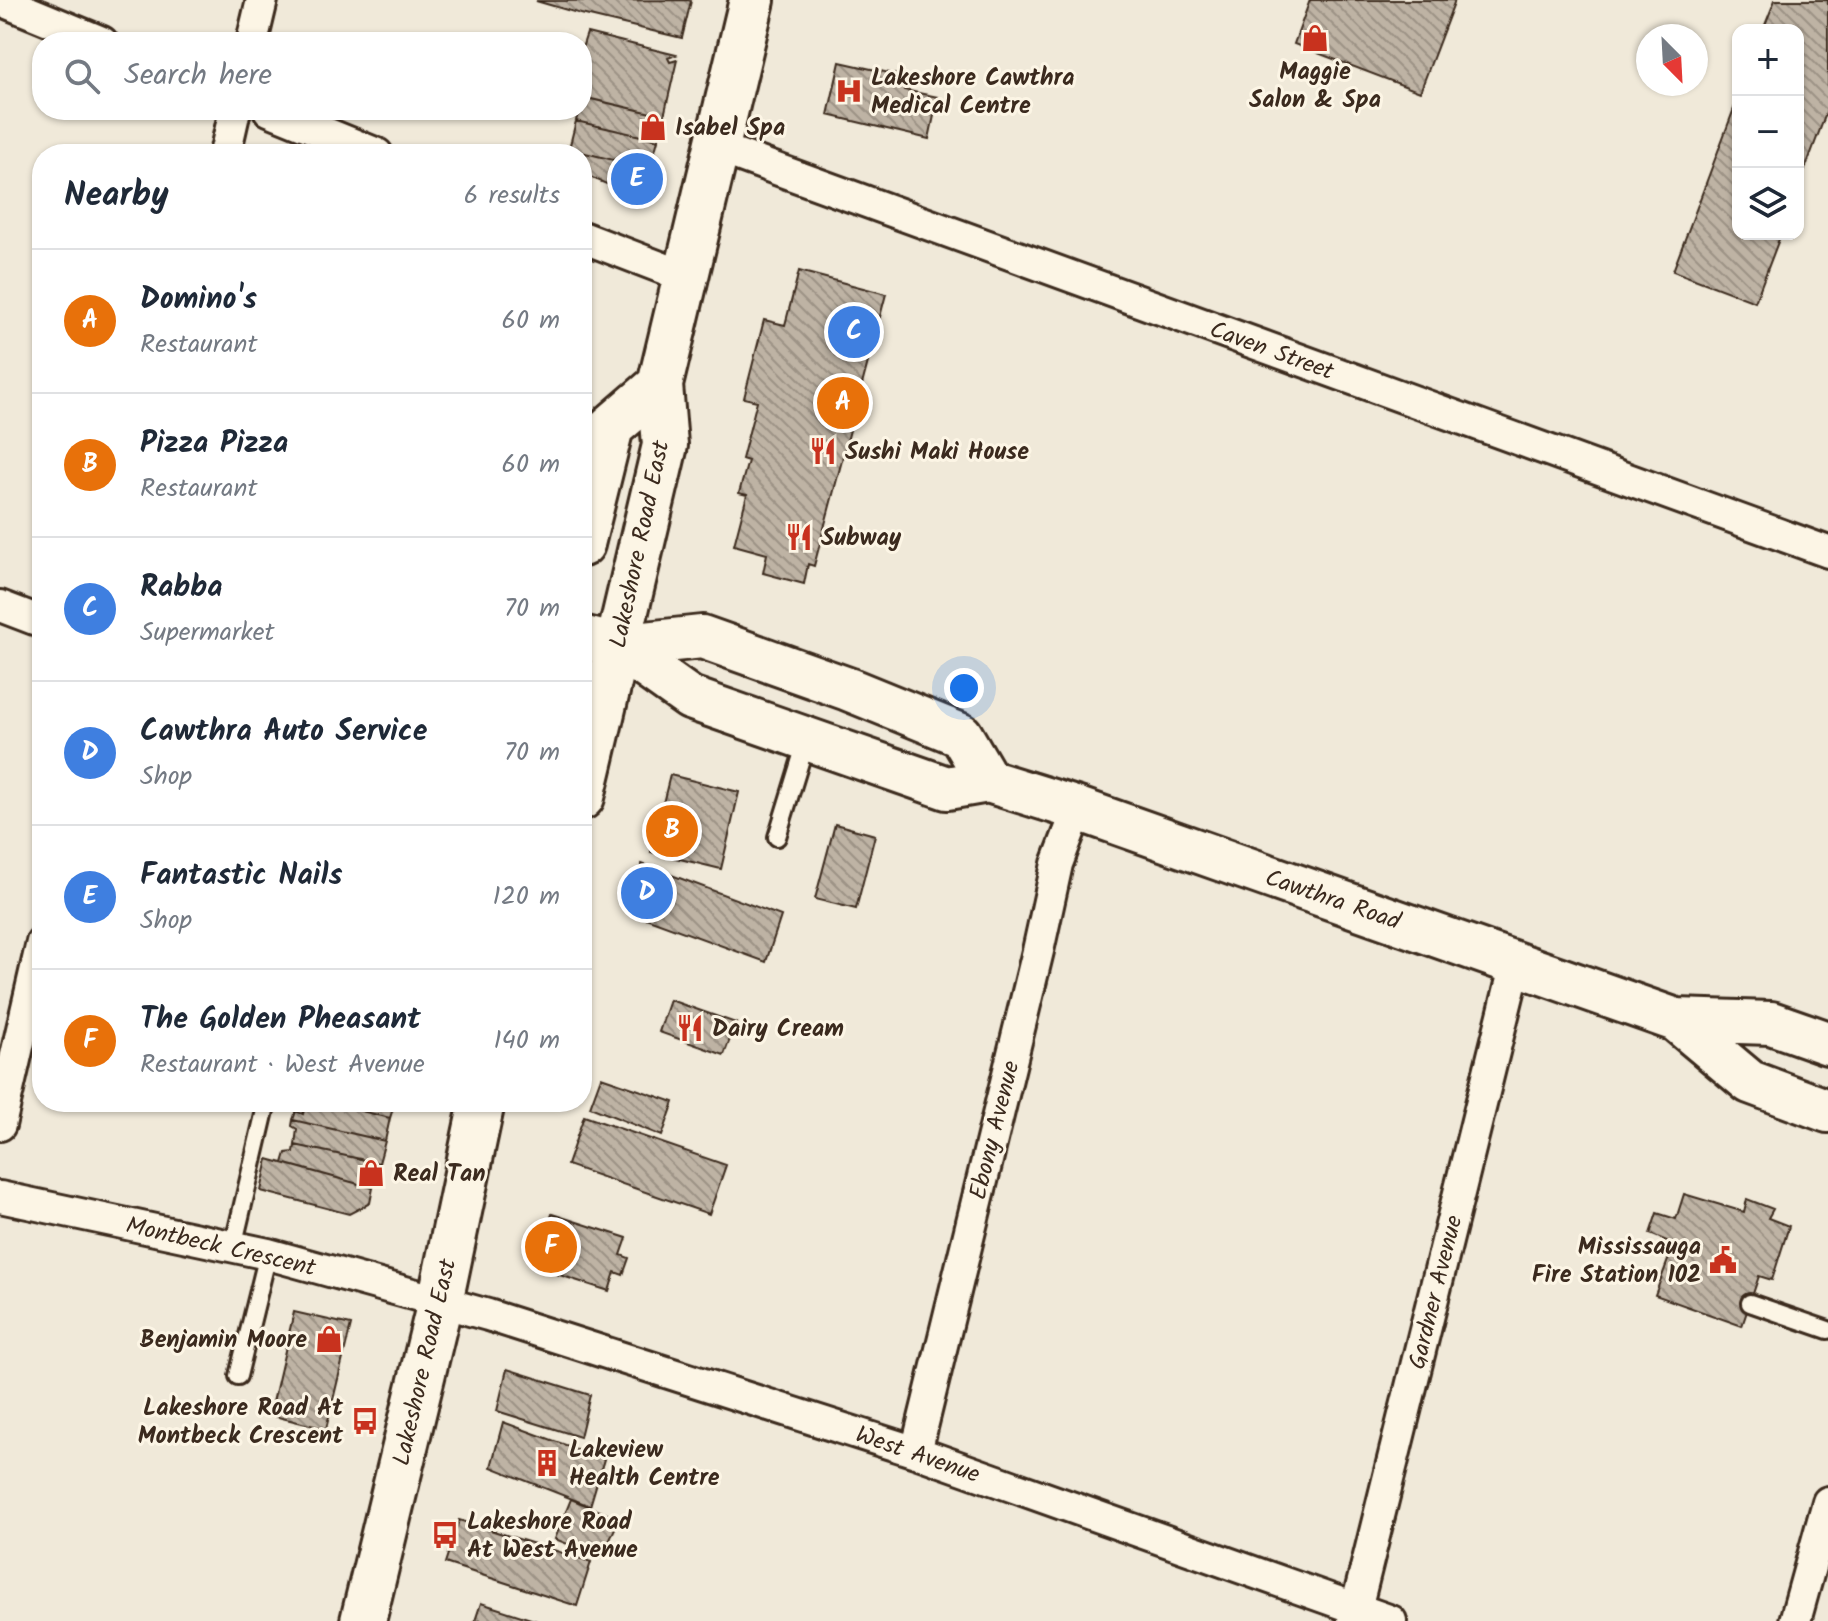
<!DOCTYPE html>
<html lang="en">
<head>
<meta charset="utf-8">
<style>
  body { margin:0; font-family:Kalam,sans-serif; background:#f6f6f7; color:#1f2937 }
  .controls { position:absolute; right:24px; top:24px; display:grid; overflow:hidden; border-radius:16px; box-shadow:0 2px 6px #0004 }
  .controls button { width:72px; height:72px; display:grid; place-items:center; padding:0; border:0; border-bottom:2px solid #e0e1e3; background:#fff; color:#1f2937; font:40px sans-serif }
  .compass { position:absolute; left:1636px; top:24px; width:72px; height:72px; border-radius:50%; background:#fff; box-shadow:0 2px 6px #0004; rotate:156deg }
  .you { position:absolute; left:964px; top:688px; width:28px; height:28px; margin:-20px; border:6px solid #fff; border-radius:50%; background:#1a73e8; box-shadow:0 0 0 12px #1a73e833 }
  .badge { display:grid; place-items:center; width:52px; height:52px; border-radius:50%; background:#7c3aed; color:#fff; font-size:26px; font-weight:700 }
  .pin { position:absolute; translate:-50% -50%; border:4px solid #fff; box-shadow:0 2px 8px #0006 }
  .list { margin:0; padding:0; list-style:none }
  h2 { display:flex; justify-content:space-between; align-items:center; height:104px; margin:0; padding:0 32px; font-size:34px }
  h2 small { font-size:26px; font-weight:400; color:#747a83 }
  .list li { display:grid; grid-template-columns:52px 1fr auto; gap:24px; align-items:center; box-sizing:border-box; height:144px; padding:0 32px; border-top:2px solid #e0e1e3 }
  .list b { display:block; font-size:30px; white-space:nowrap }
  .list p { margin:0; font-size:26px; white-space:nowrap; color:#747a83 }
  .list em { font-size:26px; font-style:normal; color:#747a83 }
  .icon { flex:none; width:44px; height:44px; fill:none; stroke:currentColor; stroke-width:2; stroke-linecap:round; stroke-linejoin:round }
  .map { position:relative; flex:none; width:1828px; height:1621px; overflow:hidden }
  .search { position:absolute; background:#fff; box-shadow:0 2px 6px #0004; left:32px; top:32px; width:560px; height:88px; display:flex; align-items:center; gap:20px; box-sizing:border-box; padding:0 28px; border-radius:32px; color:#747a83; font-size:30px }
  .panel { position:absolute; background:#fff; box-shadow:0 2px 6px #0004; left:32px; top:144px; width:560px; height:968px; border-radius:32px }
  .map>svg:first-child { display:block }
  .building { fill:url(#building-back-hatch); stroke:#3b2a1e; stroke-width:2 }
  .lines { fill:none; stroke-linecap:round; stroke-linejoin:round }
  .service-casing { stroke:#3b2a1e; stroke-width:22 }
  .minor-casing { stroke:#3b2a1e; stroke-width:36 }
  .secondary-casing { stroke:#3b2a1e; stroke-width:48 }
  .primary-casing { stroke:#3b2a1e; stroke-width:50 }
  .service { stroke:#fcf5e5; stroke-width:16 }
  .minor { stroke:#fcf5e5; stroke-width:30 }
  .secondary { stroke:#fcf5e5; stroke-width:42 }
  .primary { stroke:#fcf5e5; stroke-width:44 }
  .labels { text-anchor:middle; stroke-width:6; stroke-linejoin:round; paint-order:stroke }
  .poi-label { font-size:24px; font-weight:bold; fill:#3b2a1e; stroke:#fcf5e5; text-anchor:start }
  .street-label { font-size:24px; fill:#3b2a1e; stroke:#fcf5e5 }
</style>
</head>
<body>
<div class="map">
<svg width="1828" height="1621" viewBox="0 0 1828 1621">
  <defs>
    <pattern id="building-back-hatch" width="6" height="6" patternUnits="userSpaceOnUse" patternTransform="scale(2)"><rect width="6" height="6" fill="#beb3a4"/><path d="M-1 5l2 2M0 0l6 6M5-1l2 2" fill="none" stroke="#9c9285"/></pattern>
  </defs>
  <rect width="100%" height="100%" fill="#f0e9d9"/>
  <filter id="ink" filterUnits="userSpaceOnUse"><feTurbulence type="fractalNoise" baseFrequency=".0125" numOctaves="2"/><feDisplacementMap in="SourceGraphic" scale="16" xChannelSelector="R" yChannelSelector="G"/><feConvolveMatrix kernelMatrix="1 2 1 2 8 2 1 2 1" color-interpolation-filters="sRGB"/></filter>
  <g filter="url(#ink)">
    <path class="building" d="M1310 0H1455L1420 92 1294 44Z
      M1775 0H1828V108L1798 188V30H1763Z
      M536 1 688 0 691 1 682 38 581 14Z
      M587 33 676 55 668 58 670 62 677 60 664 116 582 97V48Z
      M840 62 907 77 904 90 938 97 929 139 828 115Z
      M583 97 664 116 658 140 576 121 579 110H582Z
      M1738 98V234H1781L1755 302 1673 271Z
      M576 121 658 140 650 169 569 149Z
      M569 149 650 169 647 188 632 195 583 174 584 167H582V154H568Z
      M799 271 886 294 814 566 808 564 804 584 763 573 767 554 734 545 747 495 739 493 748 461 742 459 757 401 744 398 764 320 785 325Z
      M670 775 739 792 721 869 651 852Z
      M835 824 875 835 856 909 815 899Z
      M642 864 781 916 766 962 629 912Z
      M670 1000 736 1023 724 1055 659 1032Z
      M601 1077 674 1102 662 1136 590 1107Z
      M306 1102H325L390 1118 385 1141 293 1120 296 1111 303 1114Z
      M325 1102H395L390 1118Z
      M584 1116 726 1165 709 1214 567 1165Z
      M293 1120 385 1141 379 1163 295 1145 297 1129 292 1126Z
      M295 1145 379 1163 373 1188 283 1163 286 1153 294 1152Z
      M268 1159 373 1188 370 1203 349 1214 261 1191Z
      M1684 1194 1744 1212 1747 1199 1773 1209 1768 1218 1789 1226 1772 1280 1759 1276 1742 1326 1655 1295 1674 1244 1650 1234 1657 1213 1676 1219Z
      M552 1214 627 1238 621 1255 629 1258 623 1275 615 1272 609 1291 535 1267Z
      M294 1312 351 1325 326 1429 270 1415Z
      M507 1369 590 1395 580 1437 497 1411Z
      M503 1422 604 1459 590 1506 491 1467Z
      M571 1499 619 1519 602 1558 555 1539Z
      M459 1520 591 1562 577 1606 445 1563Z
      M481 1603 537 1621H475Z"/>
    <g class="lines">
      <g class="service-casing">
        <path id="service" d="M777 837 807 739
          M233 1247 267 1102
          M1750 1303 1828 1330
          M238 1376 268 1254"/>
      </g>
      <g class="minor-casing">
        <path id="minor" d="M0 0 102 42
          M252 42 262 0
          M269 110 377 154
          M716 147 1828 552
          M225 154 235 110
          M582 237 686 277
          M0 606 42 622
          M0 1125 42 942
          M0 1197 268 1254 488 1315 916 1452 1391 1621
          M916 1452 1038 951 1057 864 1078 809
          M1353 1621 1516 963
          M1795 1621 1828 1502"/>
      </g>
      <g class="secondary-casing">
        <path id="secondary" d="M582 637 617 646 702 637 848 689 961 735 988 781
          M617 646 690 698 947 788 988 781 1078 809 1676 1020 1771 1023 1828 1043
          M1676 1020 1750 1082 1828 1111"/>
      </g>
      <g class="primary-casing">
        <path id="primary" d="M582 544 611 427 660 385
          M582 797 665 445 660 385 752 0
          M363 1621 440 1302 482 1102"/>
      </g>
      <use href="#service" class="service"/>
      <use href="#minor" class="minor"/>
      <use href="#secondary" class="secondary"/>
      <use href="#primary" class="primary"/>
    </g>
  </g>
  <defs>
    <g id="shop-bare" transform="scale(2.16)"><path d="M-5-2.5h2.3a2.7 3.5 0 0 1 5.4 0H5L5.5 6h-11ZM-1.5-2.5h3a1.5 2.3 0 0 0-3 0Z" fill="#c8321e" stroke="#fcf5e5" stroke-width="2.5" paint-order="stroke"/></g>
    <g id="hospital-bare" transform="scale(2.16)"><path d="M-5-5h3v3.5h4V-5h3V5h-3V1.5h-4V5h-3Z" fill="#c8321e" stroke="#fcf5e5" stroke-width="2.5" paint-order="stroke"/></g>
    <g id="restaurant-bare" transform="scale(2.16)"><path d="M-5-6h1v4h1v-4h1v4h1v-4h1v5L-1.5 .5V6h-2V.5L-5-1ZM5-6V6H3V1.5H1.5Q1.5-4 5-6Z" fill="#c8321e" stroke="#fcf5e5" stroke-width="2.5" paint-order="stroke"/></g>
    <g id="civic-bare" transform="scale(2.16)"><path d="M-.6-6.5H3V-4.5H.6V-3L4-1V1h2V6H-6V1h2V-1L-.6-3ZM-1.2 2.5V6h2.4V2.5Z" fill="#c8321e" stroke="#fcf5e5" stroke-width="2.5" paint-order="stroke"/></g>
    <g id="bus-bare" transform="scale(2.16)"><path d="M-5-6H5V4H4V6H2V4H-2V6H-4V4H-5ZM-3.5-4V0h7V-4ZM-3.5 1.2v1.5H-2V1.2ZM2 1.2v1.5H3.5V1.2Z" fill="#c8321e" stroke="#fcf5e5" stroke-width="2.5" paint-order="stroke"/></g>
    <g id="building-bare" transform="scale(2.16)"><path d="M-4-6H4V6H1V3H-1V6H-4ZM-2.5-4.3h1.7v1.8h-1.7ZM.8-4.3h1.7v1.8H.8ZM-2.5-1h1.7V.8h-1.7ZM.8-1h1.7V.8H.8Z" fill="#c8321e" stroke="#fcf5e5" stroke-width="2.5" paint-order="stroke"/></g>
  </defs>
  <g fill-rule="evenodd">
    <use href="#shop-bare" x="1315" y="38"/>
    <use href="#hospital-bare" x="849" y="91"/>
    <use href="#shop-bare" x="653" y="127"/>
    <use href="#restaurant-bare" x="823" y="451"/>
    <use href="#restaurant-bare" x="799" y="537"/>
    <use href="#restaurant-bare" x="690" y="1028"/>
    <use href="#shop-bare" x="371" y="1173"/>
    <use href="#civic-bare" x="1723" y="1260"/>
    <use href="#shop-bare" x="329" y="1339"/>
    <use href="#bus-bare" x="365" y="1421"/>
    <use href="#building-bare" x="547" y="1463"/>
    <use href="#bus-bare" x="445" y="1535"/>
  </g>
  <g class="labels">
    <g class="poi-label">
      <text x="1315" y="79" text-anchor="middle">Maggie<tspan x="1315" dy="28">Salon &amp; Spa</tspan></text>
      <text x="871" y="85">Lakeshore Cawthra<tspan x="871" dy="28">Medical Centre</tspan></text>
      <text x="675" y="135">Isabel Spa</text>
      <text x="845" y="459">Sushi Maki House</text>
      <text x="821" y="545">Subway</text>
      <text x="712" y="1036">Dairy Cream</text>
      <text x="393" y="1181">Real Tan</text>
      <text x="1701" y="1254" text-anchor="end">Mississauga<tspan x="1701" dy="28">Fire Station 102</tspan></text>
      <text x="307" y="1347" text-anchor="end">Benjamin Moore</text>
      <text x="343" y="1415" text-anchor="end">Lakeshore Road At<tspan x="343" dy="28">Montbeck Crescent</tspan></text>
      <text x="569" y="1457">Lakeview<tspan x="569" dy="28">Health Centre</tspan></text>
      <text x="467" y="1529">Lakeshore Road<tspan x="467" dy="28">At West Avenue</tspan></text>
    </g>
    <g class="street-label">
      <text transform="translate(1272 350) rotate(20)" y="8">Caven Street</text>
      <text transform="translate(639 544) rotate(-78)" y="8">Lakeshore Road East</text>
      <text transform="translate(1333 899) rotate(19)" y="8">Cawthra Road</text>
      <text transform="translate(994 1130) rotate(-76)" y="8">Ebony Avenue</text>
      <text transform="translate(221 1246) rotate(13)" y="8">Montbeck Crescent</text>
      <text transform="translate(1435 1292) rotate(-76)" y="8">Gardner Avenue</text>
      <text transform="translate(424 1362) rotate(-77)" y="8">Lakeshore Road East</text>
      <text transform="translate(918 1454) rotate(19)" y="8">West Avenue</text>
    </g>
  </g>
</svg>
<div class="controls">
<button>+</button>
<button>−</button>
<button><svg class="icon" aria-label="layers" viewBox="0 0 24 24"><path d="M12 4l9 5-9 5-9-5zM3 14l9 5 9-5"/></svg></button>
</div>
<svg class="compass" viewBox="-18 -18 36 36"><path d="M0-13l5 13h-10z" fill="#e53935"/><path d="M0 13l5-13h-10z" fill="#747a83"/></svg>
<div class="you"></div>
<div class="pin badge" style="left:843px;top:403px;background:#e8710a">A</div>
<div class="pin badge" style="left:672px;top:831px;background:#e8710a">B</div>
<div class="pin badge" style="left:854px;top:332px;background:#3f7fe0">C</div>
<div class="pin badge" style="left:647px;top:893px;background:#3f7fe0">D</div>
<div class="pin badge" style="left:637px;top:179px;background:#3f7fe0">E</div>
<div class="pin badge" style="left:551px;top:1247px;background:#e8710a">F</div>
<div class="search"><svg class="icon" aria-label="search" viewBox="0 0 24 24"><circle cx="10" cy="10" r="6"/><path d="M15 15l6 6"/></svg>Search here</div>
<section class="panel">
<h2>Nearby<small>6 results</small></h2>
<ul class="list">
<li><span class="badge" style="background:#e8710a">A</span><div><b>Domino's</b><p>Restaurant</p></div><em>60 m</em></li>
<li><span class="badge" style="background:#e8710a">B</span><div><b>Pizza Pizza</b><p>Restaurant</p></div><em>60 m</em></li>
<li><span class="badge" style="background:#3f7fe0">C</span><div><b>Rabba</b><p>Supermarket</p></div><em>70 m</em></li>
<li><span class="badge" style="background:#3f7fe0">D</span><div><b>Cawthra Auto Service</b><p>Shop</p></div><em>70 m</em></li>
<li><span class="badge" style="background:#3f7fe0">E</span><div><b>Fantastic Nails</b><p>Shop</p></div><em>120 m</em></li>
<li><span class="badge" style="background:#e8710a">F</span><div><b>The Golden Pheasant</b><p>Restaurant · West Avenue</p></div><em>140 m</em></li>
</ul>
</section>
</div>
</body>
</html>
